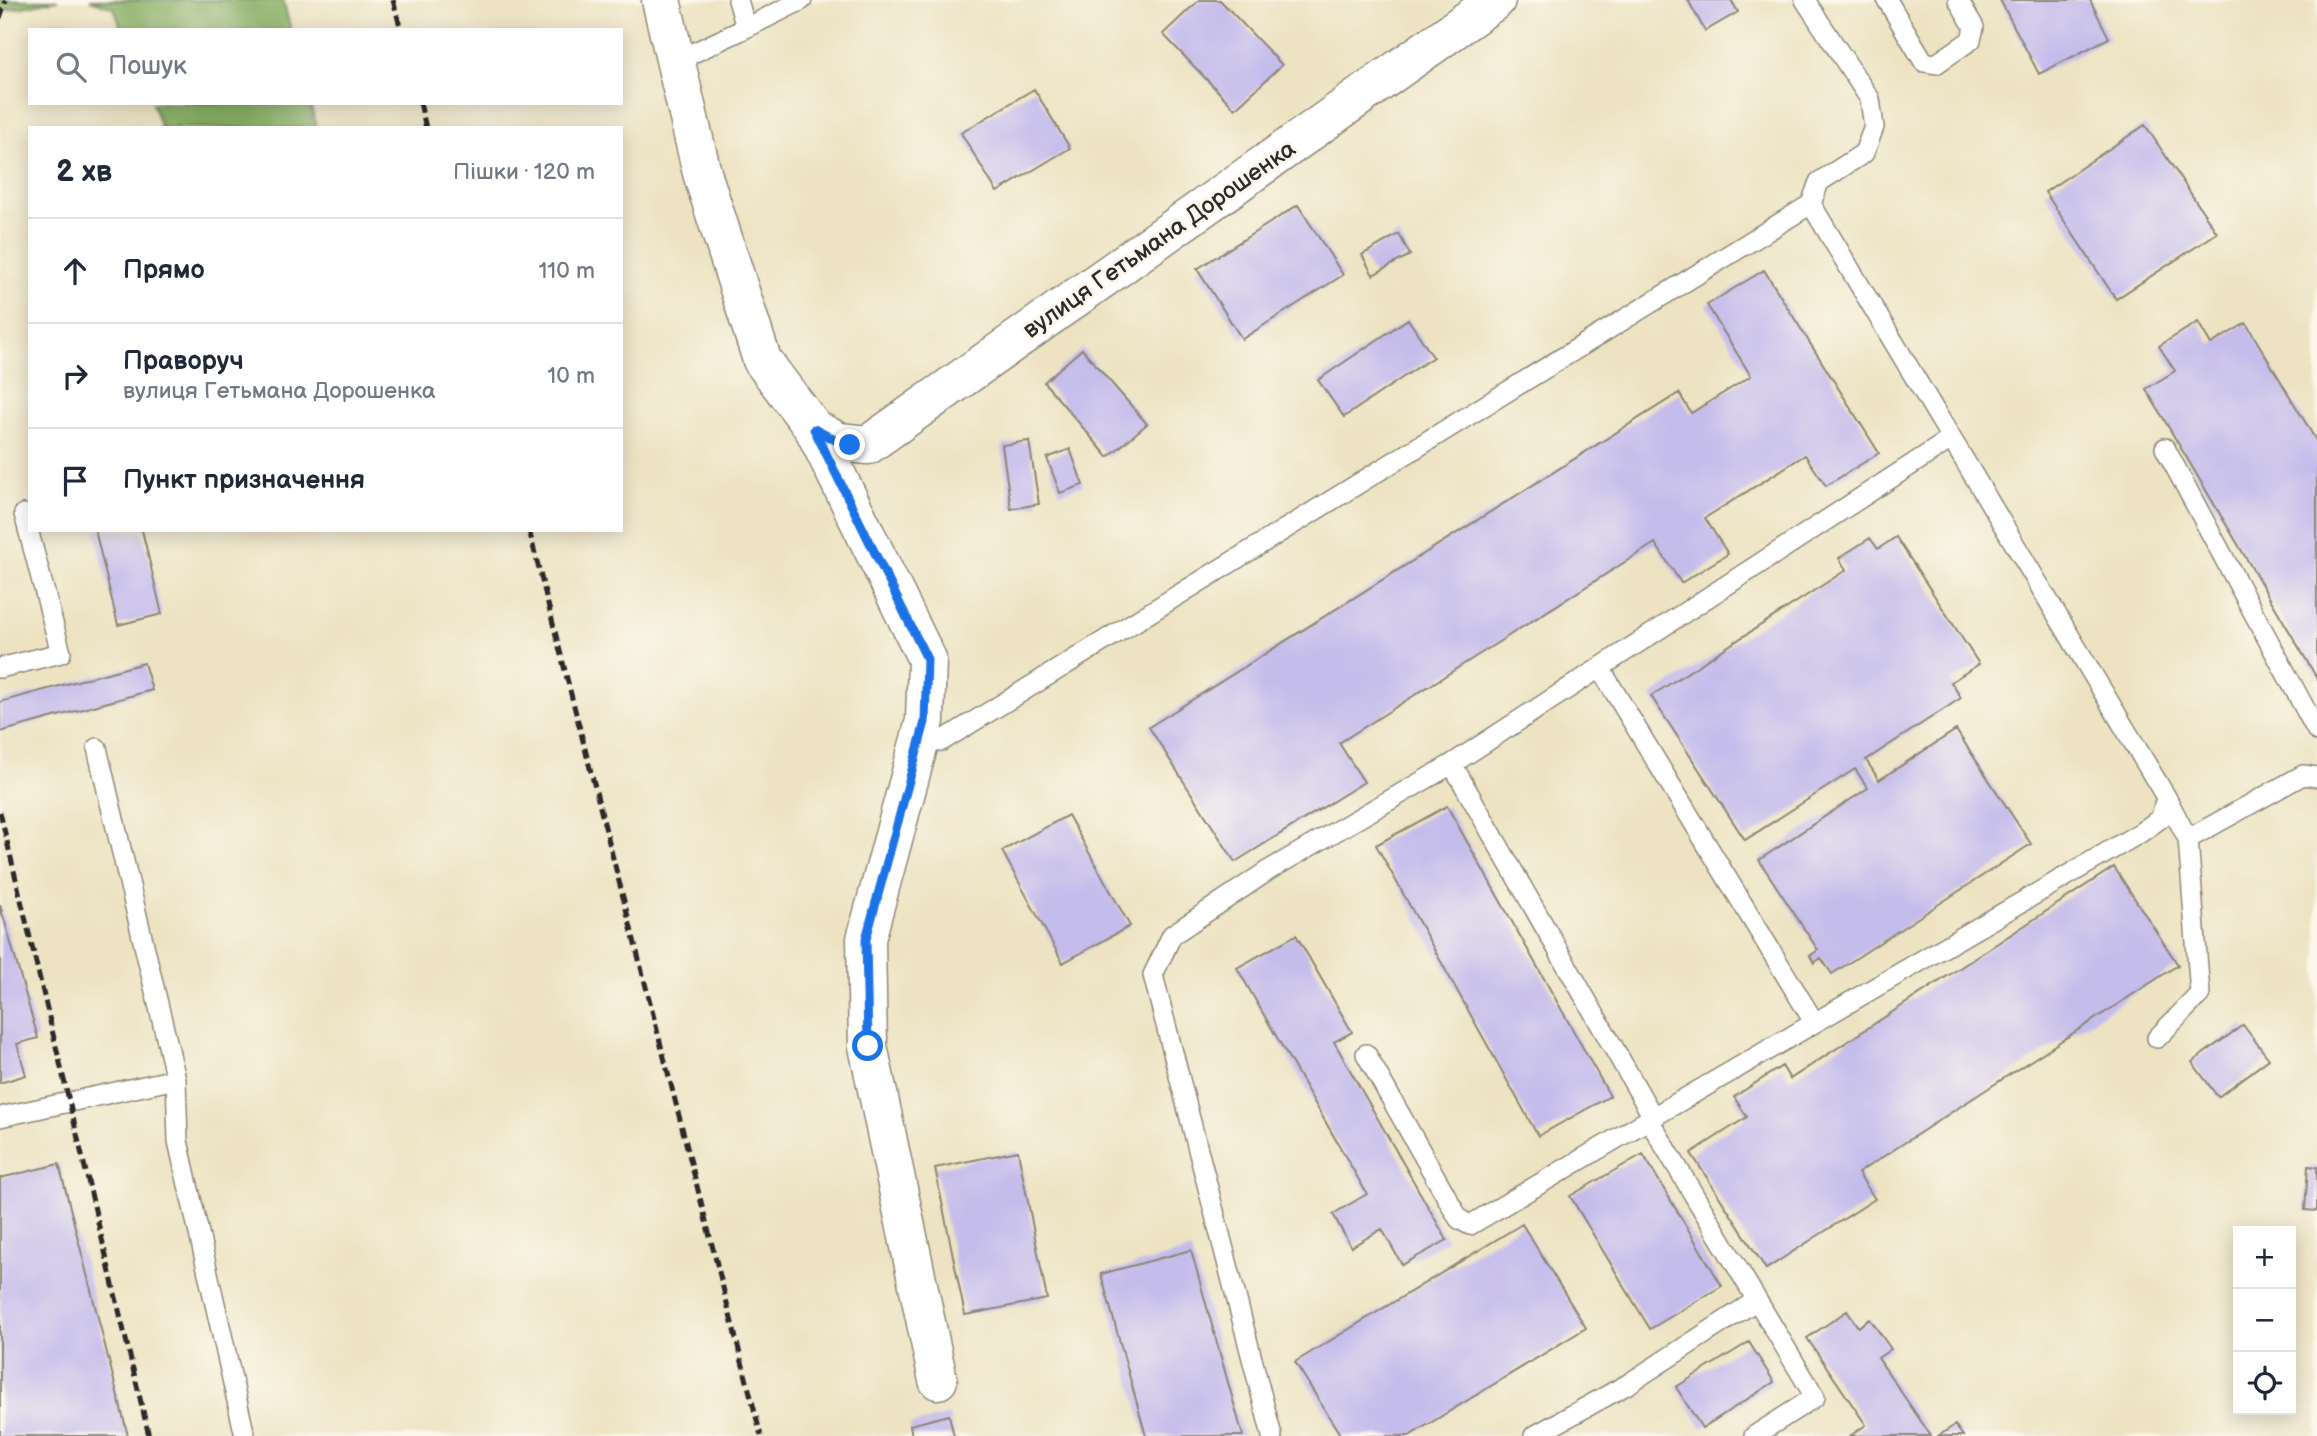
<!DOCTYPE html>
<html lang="uk">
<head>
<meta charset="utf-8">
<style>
  body { margin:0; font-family:"Balsamiq Sans",sans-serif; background:#f6f6f7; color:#1f2937 }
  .controls { position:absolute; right:21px; bottom:21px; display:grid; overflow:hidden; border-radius:0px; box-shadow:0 4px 18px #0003 }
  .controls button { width:63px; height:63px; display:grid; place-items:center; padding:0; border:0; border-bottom:2px solid #e0e1e3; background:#fff; color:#1f2937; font:35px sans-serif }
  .stop { position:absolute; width:21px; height:21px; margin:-16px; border:5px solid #1a73e8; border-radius:50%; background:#fff }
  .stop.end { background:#1a73e8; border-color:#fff; box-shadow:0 2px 7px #0008 }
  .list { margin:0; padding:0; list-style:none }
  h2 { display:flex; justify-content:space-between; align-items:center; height:91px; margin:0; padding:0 28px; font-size:30px }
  h2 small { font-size:23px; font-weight:400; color:#747a83 }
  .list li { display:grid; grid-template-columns:46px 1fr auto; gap:21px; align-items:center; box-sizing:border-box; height:105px; padding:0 28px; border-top:2px solid #e0e1e3 }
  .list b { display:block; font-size:26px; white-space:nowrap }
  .list p { margin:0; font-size:23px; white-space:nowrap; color:#747a83 }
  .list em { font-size:23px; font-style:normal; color:#747a83 }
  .icon { flex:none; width:38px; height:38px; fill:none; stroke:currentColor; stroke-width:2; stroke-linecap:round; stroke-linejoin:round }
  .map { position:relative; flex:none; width:2317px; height:1436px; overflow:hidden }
  .search { position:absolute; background:#fff; box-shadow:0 4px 18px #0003; left:28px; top:28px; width:595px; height:77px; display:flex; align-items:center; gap:18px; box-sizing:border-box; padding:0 24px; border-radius:0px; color:#747a83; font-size:26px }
  .panel { position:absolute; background:#fff; box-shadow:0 4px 18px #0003; left:28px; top:126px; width:595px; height:406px; border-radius:0px }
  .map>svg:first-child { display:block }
  .forest { fill:#87ae64; stroke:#596c48; stroke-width:2 }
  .building { fill:#c4bceb }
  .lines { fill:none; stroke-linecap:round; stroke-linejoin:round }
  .lane-casing { stroke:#8c8777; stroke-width:22 }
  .street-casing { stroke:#8c8777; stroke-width:41 }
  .lane { stroke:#fff; stroke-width:19 }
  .street { stroke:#fff; stroke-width:38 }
  .rail { stroke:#2b2b2b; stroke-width:5; stroke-dasharray:10 5; stroke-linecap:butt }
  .route { stroke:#1a73e8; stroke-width:9 }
  .labels { text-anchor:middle; stroke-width:6; stroke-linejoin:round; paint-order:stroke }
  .street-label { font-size:24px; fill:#2b2b2b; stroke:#fbf7ec }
</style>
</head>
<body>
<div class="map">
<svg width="2317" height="1436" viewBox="0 0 2317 1436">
  <rect width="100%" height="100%" fill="#fbf7ec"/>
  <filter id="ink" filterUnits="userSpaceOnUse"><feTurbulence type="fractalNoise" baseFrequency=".0143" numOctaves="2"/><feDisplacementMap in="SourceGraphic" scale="14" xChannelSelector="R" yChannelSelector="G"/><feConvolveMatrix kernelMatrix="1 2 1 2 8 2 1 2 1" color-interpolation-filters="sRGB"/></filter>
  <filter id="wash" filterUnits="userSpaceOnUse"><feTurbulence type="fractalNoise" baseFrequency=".00686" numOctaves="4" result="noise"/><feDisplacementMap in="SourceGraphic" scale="28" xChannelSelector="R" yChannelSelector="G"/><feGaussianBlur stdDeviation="1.57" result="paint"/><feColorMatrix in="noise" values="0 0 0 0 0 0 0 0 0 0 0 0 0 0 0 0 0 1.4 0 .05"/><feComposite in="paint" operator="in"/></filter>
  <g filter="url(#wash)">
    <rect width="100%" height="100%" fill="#ede3c3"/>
    <path class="forest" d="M0 0H58L2 11 0 16Z
      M90 0H283L291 30H122L114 8Z
      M152 103H310L317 128H161Z"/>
    <g id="blocks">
      <path class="building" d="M1199 0H1220L1282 65 1235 109 1163 34Z
        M1688 0H1731L1738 12 1705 31Z
        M2000 0H2090L2109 38 2039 74Z
        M1034 89 1070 148 997 192 961 133Z
        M2145 125 2217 233 2116 299 2045 192Z
        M1298 205 1343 275 1242 339 1197 269Z
        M1399 234 1410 255 1373 275 1362 255Z
        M1764 270 1879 453 1826 486 1805 455 1705 518 1728 554 1681 583 1655 543 1339 743 1364 782 1235 862 1149 727 1679 393 1691 413 1751 376 1707 305Z
        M1408 319 1433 357 1344 417 1318 380Z
        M2198 322 2211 344 2246 323 2317 442V678L2146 389 2175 371 2159 346Z
        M1082 349 1147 424 1108 457 1044 382Z
        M1029 441 1039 504 1011 509 1002 445Z
        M1070 449 1083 485 1060 493 1047 458Z
        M95 530H142L162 614 118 625Z
        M1896 537 1979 664 1951 682 1961 698 1866 760 1879 780 1956 730 2031 844 1832 974 1821 958 1814 963 1810 956 1818 950 1759 860 1868 788 1855 769 1745 840 1651 696 1846 570 1839 558 1870 538 1878 549Z
        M144 663 152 690 0 732V702Z
        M1447 806 1610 1096 1538 1136 1376 845Z
        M1068 815 1130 926 1063 963 1002 851Z
        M2114 867 2178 965 1858 1173 1875 1199 1766 1269 1691 1153 1747 1117 1734 1097 1782 1066 1790 1079Z
        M0 905 38 1038 17 1044 26 1075 0 1083Z
        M1296 935 1352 1032 1334 1042 1447 1240 1402 1265 1382 1229 1351 1247 1333 1214 1367 1194 1237 968Z
        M2243 1025 2269 1059 2218 1097 2192 1062Z
        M1018 1151 1047 1299 965 1315 935 1168Z
        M1643 1154 1722 1286 1650 1329 1570 1196Z
        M59 1164 128 1436H0V1178Z
        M2308 1166 2317 1167V1211L2305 1210Z
        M1522 1224 1586 1328 1409 1436H1341L1295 1362Z
        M1191 1250 1243 1436H1146L1101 1274Z
        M1847 1311 1858 1327 1870 1319 1891 1349 1878 1358 1931 1436H1850L1866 1425 1807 1338Z
        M1749 1342 1774 1382 1702 1428 1676 1387Z
        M949 1415 954 1436H912L910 1425Z
        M1955 1425 1963 1436H1938Z"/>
    </g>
  </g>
  <g filter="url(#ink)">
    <use href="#blocks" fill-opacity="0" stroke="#8c8777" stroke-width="2"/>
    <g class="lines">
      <g class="lane-casing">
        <path id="lane" d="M738 0 746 28 802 0
          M1805 0 1870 99 1874 127 1864 153 1819 182 1811 204 2166 797 2161 818 2140 833 1653 1117 1452 764 1951 439
          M1887 0 1924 62 1936 64 1971 40 1974 27 1958 0
          M676 61 746 28
          M2165 448 2317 731
          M0 668 61 653 24 514
          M1600 668 1814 1022
          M919 742 942 741 1811 204
          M97 748 176 1079 178 1141 245 1436
          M2188 839 2303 775 2317 777
          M2157 1038 2200 994 2188 839 2166 797
          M1366 1054 1459 1219 1470 1225 1653 1117
          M0 1117 176 1079
          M1649 1120 1815 1397 1754 1436
          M1272 1436 1153 975 1172 935 1269 870 1452 764
          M1534 1436 1628 1384 1757 1300"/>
      </g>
      <g class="street-casing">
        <path id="street" d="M661 0 702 173 762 360 814 429 927 659 925 721 866 939 868 1046 938 1380
          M814 429 839 442 868 445 1496 0"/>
      </g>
      <use href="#lane" class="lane"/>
      <use href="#street" class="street"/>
      <path class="rail" d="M393 0 401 30
        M0 18 6 0
        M420 103 426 128
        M529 530 761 1436
        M0 812 149 1436"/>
    </g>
  </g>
  <g class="lines" filter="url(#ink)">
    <path class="route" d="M850 445 839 442 814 429 927 659 925 722 866 939 868 1046"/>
  </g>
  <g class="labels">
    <g class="street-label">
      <text transform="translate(1159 239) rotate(-35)" y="8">вулиця Гетьмана Дорошенка</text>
    </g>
  </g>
</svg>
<div class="controls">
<button>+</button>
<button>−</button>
<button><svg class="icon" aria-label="locate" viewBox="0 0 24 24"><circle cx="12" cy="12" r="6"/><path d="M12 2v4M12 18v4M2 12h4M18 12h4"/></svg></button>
</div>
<div class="stop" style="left:868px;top:1046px"></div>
<div class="stop end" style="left:850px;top:445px"></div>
<div class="search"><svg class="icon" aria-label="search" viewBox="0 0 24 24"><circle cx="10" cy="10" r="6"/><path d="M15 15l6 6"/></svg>Пошук</div>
<section class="panel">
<h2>2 хв<small>Пішки · 120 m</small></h2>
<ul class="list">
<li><svg class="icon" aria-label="ahead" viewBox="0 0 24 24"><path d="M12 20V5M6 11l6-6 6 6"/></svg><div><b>Прямо</b></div><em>110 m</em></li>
<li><svg class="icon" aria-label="right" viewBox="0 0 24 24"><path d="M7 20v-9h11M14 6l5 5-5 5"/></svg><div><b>Праворуч</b><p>вулиця Гетьмана Дорошенка</p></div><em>10 m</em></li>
<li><svg class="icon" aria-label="arrive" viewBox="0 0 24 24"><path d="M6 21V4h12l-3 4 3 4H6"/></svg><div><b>Пункт призначення</b></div></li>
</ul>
</section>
</div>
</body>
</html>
